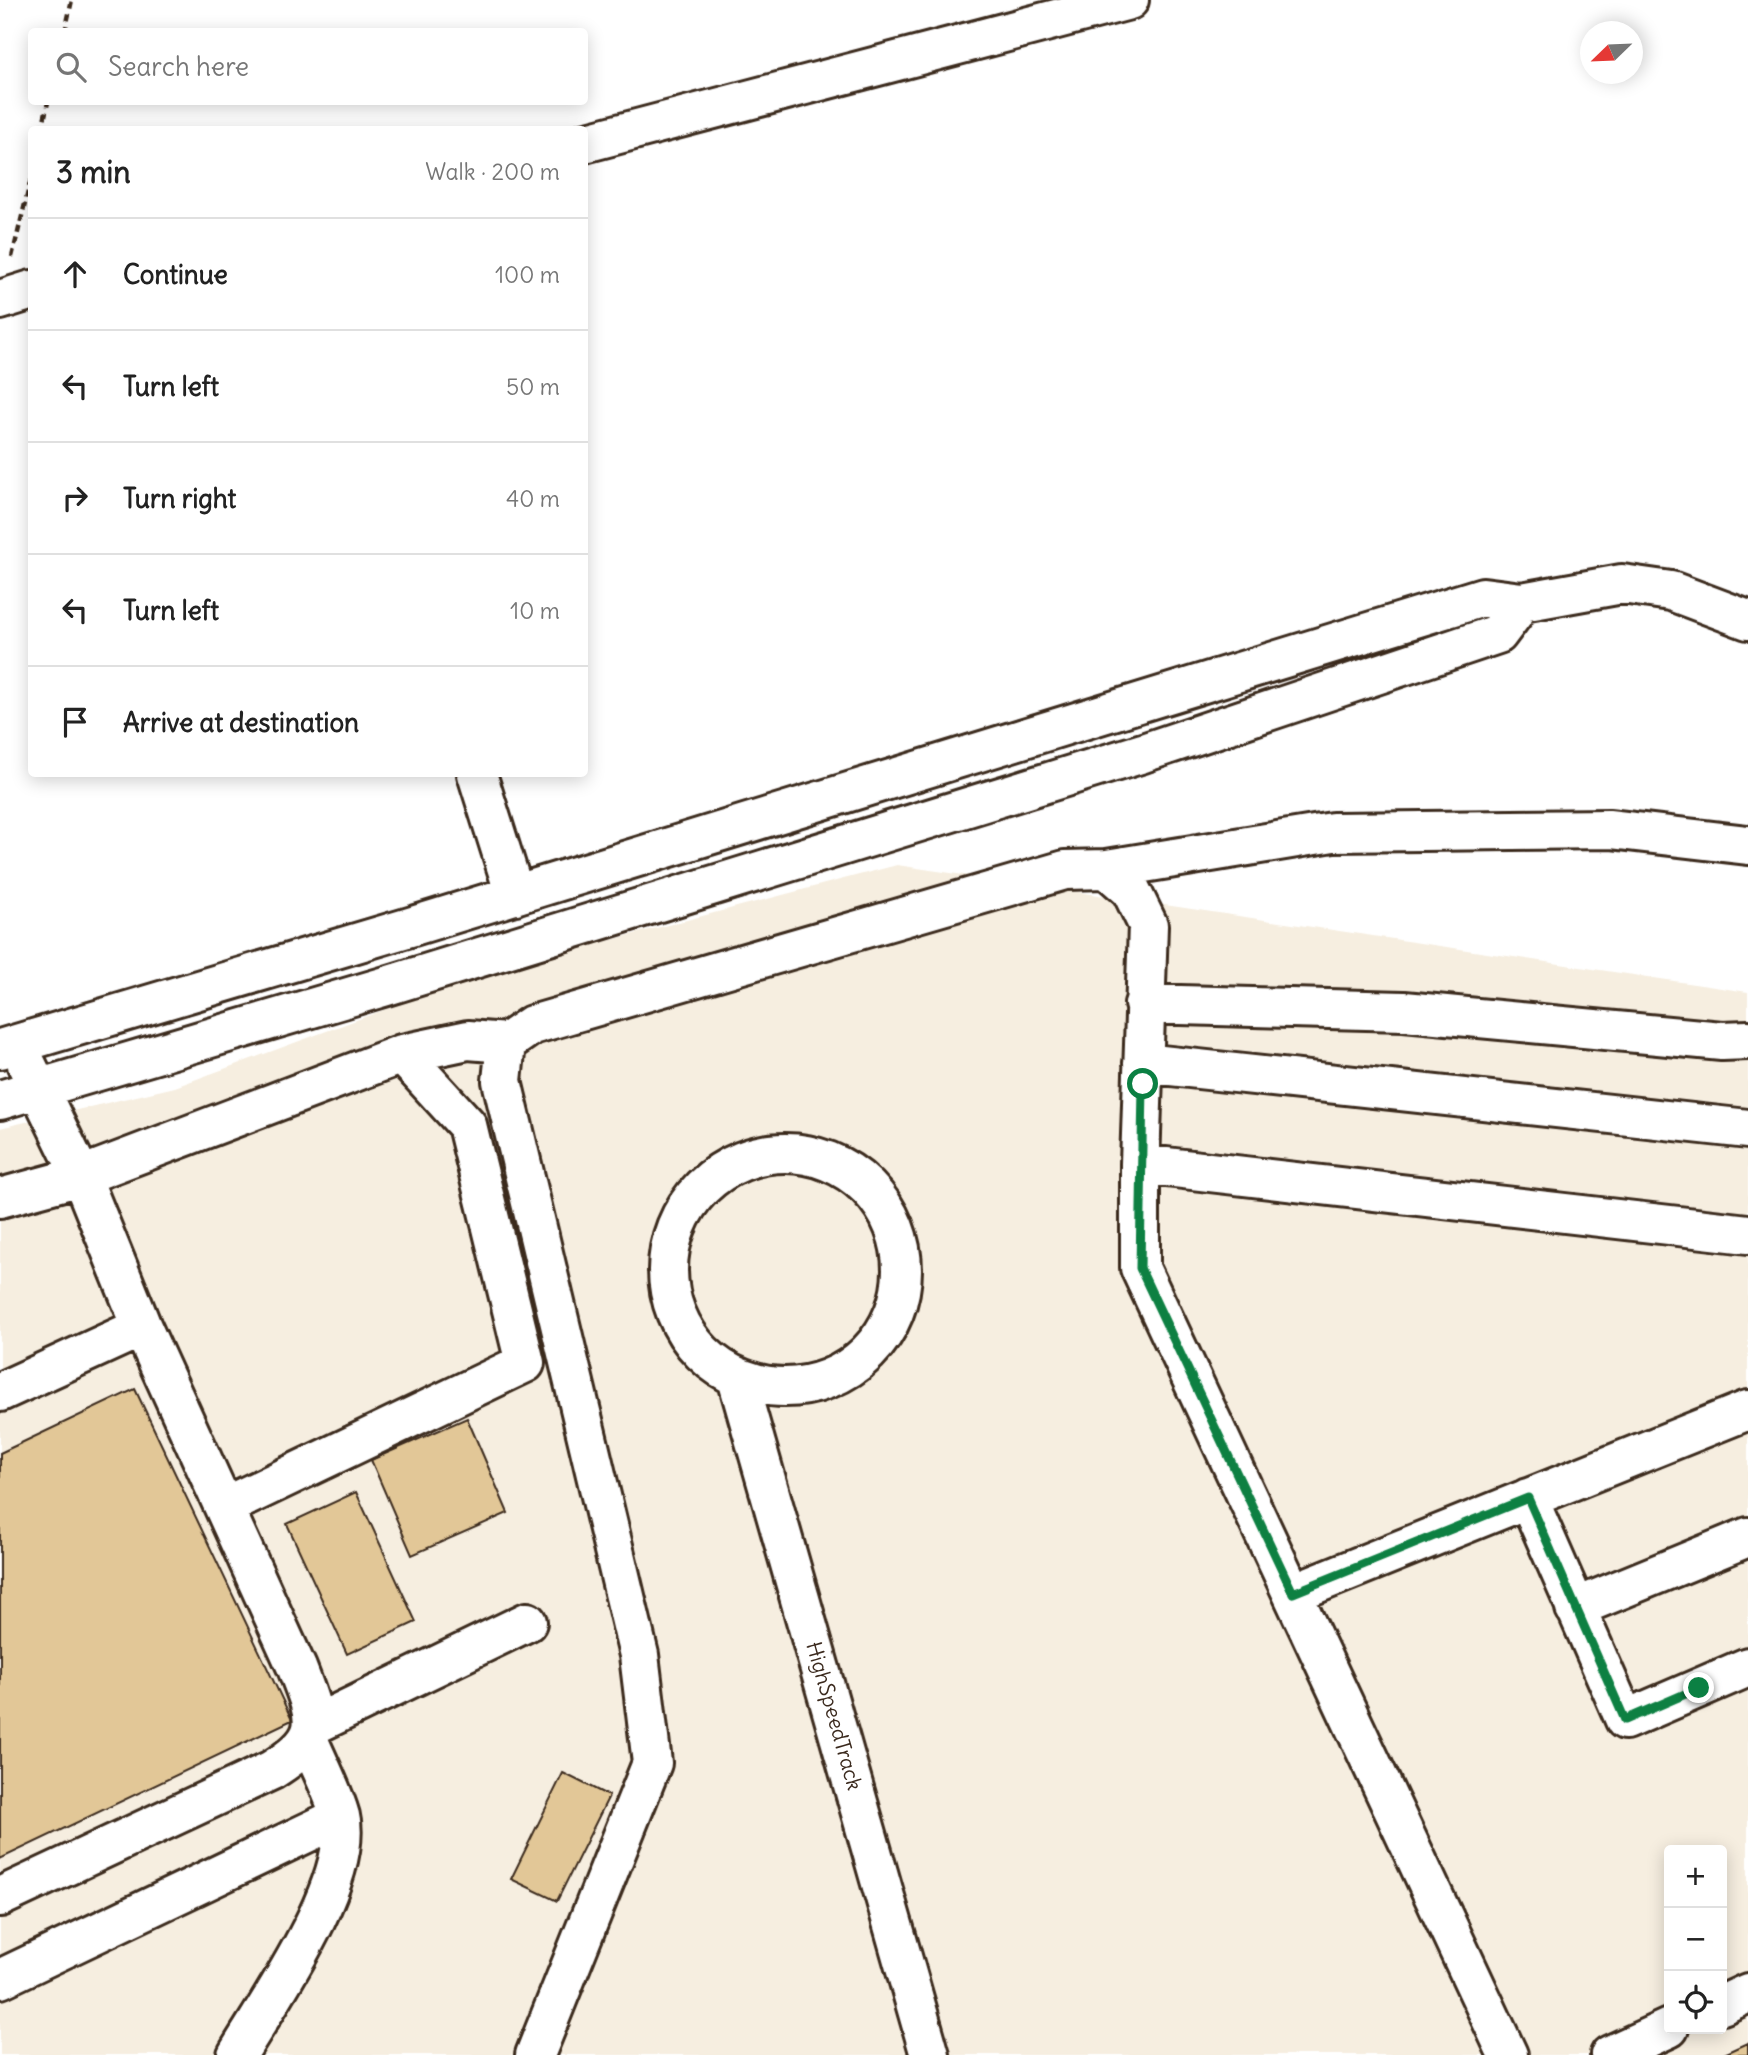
<!DOCTYPE html>
<html lang="en">
<head>
<meta charset="utf-8">
<style>
  body { margin:0; font-family:Delius,sans-serif; background:#f6f6f6; color:#222 }
  .controls { position:absolute; right:21px; bottom:21px; display:grid; overflow:hidden; border-radius:7px; box-shadow:0 4px 18px #0003 }
  .controls button { width:63px; height:63px; display:grid; place-items:center; padding:0; border:0; border-bottom:2px solid #e0e0e0; background:#fff; color:#222; font:35px sans-serif }
  .compass { position:absolute; left:1580px; top:21px; width:63px; height:63px; border-radius:50%; background:#fff; box-shadow:0 4px 18px #0003; rotate:247deg }
  .stop { position:absolute; width:21px; height:21px; margin:-16px; border:5px solid #0b8043; border-radius:50%; background:#fff }
  .stop.end { background:#0b8043; border-color:#fff; box-shadow:0 2px 7px #0008 }
  .list { margin:0; padding:0; list-style:none }
  h2 { display:flex; justify-content:space-between; align-items:center; height:91px; margin:0; padding:0 28px; font-size:30px }
  h2 small { font-size:23px; font-weight:400; color:#767676 }
  .list li { display:grid; grid-template-columns:46px 1fr auto; gap:21px; align-items:center; box-sizing:border-box; height:112px; padding:0 28px; border-top:2px solid #e0e0e0 }
  .list b { display:block; font-size:26px; white-space:nowrap }
  .list em { font-size:23px; font-style:normal; color:#767676 }
  .icon { flex:none; width:38px; height:38px; fill:none; stroke:currentColor; stroke-width:2; stroke-linecap:round; stroke-linejoin:round }
  .map { position:relative; flex:none; width:1748px; height:2055px; overflow:hidden }
  .search { position:absolute; background:#fff; box-shadow:0 4px 18px #0003; left:28px; top:28px; width:560px; height:77px; display:flex; align-items:center; gap:18px; box-sizing:border-box; padding:0 24px; border-radius:7px; color:#767676; font-size:26px }
  .panel { position:absolute; background:#fff; box-shadow:0 4px 18px #0003; left:28px; top:126px; width:560px; height:651px; border-radius:7px }
  .map>svg:first-child { display:block }
  .built { fill:#f6eee0; fill-rule:evenodd }
  .building { fill:#e2c797; stroke:#3b2a1e; stroke-width:2 }
  .lines { fill:none; stroke-linecap:round; stroke-linejoin:round }
  .minor-casing { stroke:#3b2a1e; stroke-width:44 }
  .path { stroke:#3b2a1e; stroke-width:4.5; stroke-dasharray:7 5; stroke-linecap:butt }
  .minor { stroke:#fff; stroke-width:38 }
  .route { stroke:#0b8043; stroke-width:9 }
  .labels { text-anchor:middle; stroke-width:6; stroke-linejoin:round; paint-order:stroke }
  .street-label { font-size:21px; fill:#3b2a1e; stroke:#fff }
</style>
</head>
<body>
<div class="map">
<svg width="1748" height="2055" viewBox="0 0 1748 2055">
  <rect width="100%" height="100%" fill="#fff"/>
  <filter id="ink" filterUnits="userSpaceOnUse"><feTurbulence type="fractalNoise" baseFrequency=".0143" numOctaves="2"/><feDisplacementMap in="SourceGraphic" scale="14" xChannelSelector="R" yChannelSelector="G"/><feConvolveMatrix kernelMatrix="1 2 1 2 8 2 1 2 1" color-interpolation-filters="sRGB"/></filter>
  <g filter="url(#ink)">
    <path class="built" d="M897 865 1748 992V2055H0V1128L175 1087 481 974ZM1669 1850H1722V2029H1669Z"/>
    <path class="building" d="M135 1389 292 1720 0 1859V1453Z
      M467 1418 508 1513 412 1555 371 1460Z
      M356 1492 416 1622 347 1654 287 1524Z
      M563 1773 609 1796 557 1901 511 1879Z
      M1748 2043V2055H1722Z"/>
    <g class="lines">
      <g class="minor-casing">
        <path id="minor" d="M584 143 1129 0
          M0 300 32 290
          M477 774 515 895
          M1107 869 1333 832 1610 829 1748 845
          M1144 1004 1404 1011 1722 1041 1748 1040
          M0 1049 410 927 1483 597 1522 602 1622 584 1671 591 1748 620
          M1143 1063 1748 1129
          M0 1100 383 987 1143 753 1498 634 1522 602
          M668 1270a117 117 0 1 1 234 0a117 117 0 1 1-234 0Z
          M1140 1164 1748 1234
          M0 1198 81 1176 27 1065
          M737 1378 930 2055
          M0 1392 142 1327
          M1528 1498 1625 1720 1748 1667
          M224 1507 525 1363 467 1125 402 1054
          M1293 1593 1748 1410
          M1575 1608 1748 1537
          M314 1725 527 1622
          M0 1897 272 1770C325 1737 318 1722 297 1668L142 1327 81 1176 402 1054 468 1040 506 1043
          M0 1979 340 1817
          M1722 2005 1748 1993
          M237 2055C270 2000 355 1879 340 1816 333 1791 319 1765 309 1741
          M535 2055 652 1763 639 1655 502 1081 506 1043 532 1025 1065 870 1107 869 1131 890 1148 925 1140 1164V1268L1508 2055
          M1610 2055 1669 2028"/>
      </g>
      <path class="path" d="M65 32 72 0
        M42 130 48 102
        M12 257 32 175"/>
      <use href="#minor" class="minor"/>
    </g>
  </g>
  <g class="lines" filter="url(#ink)">
    <path class="route" d="M1143 1084 1140 1268 1293 1593 1528 1498 1625 1720 1699 1688"/>
  </g>
  <g class="labels">
    <g class="street-label">
      <text transform="translate(834 1716) rotate(74)" y="7">HighSpeedTrack</text>
    </g>
  </g>
</svg>
<div class="controls">
<button>+</button>
<button>−</button>
<button><svg class="icon" aria-label="locate" viewBox="0 0 24 24"><circle cx="12" cy="12" r="6"/><path d="M12 2v4M12 18v4M2 12h4M18 12h4"/></svg></button>
</div>
<svg class="compass" viewBox="-18 -18 36 36"><path d="M0-13l5 13h-10z" fill="#e53935"/><path d="M0 13l5-13h-10z" fill="#767676"/></svg>
<div class="stop" style="left:1143px;top:1084px"></div>
<div class="stop end" style="left:1699px;top:1688px"></div>
<div class="search"><svg class="icon" aria-label="search" viewBox="0 0 24 24"><circle cx="10" cy="10" r="6"/><path d="M15 15l6 6"/></svg>Search here</div>
<section class="panel">
<h2>3 min<small>Walk · 200 m</small></h2>
<ul class="list">
<li><svg class="icon" aria-label="ahead" viewBox="0 0 24 24"><path d="M12 20V5M6 11l6-6 6 6"/></svg><div><b>Continue</b></div><em>100 m</em></li>
<li><svg class="icon" aria-label="left" viewBox="0 0 24 24"><path d="M17 20v-9H6M10 6l-5 5 5 5"/></svg><div><b>Turn left</b></div><em>50 m</em></li>
<li><svg class="icon" aria-label="right" viewBox="0 0 24 24"><path d="M7 20v-9h11M14 6l5 5-5 5"/></svg><div><b>Turn right</b></div><em>40 m</em></li>
<li><svg class="icon" aria-label="left" viewBox="0 0 24 24"><path d="M17 20v-9H6M10 6l-5 5 5 5"/></svg><div><b>Turn left</b></div><em>10 m</em></li>
<li><svg class="icon" aria-label="arrive" viewBox="0 0 24 24"><path d="M6 21V4h12l-3 4 3 4H6"/></svg><div><b>Arrive at destination</b></div></li>
</ul>
</section>
</div>
</body>
</html>
